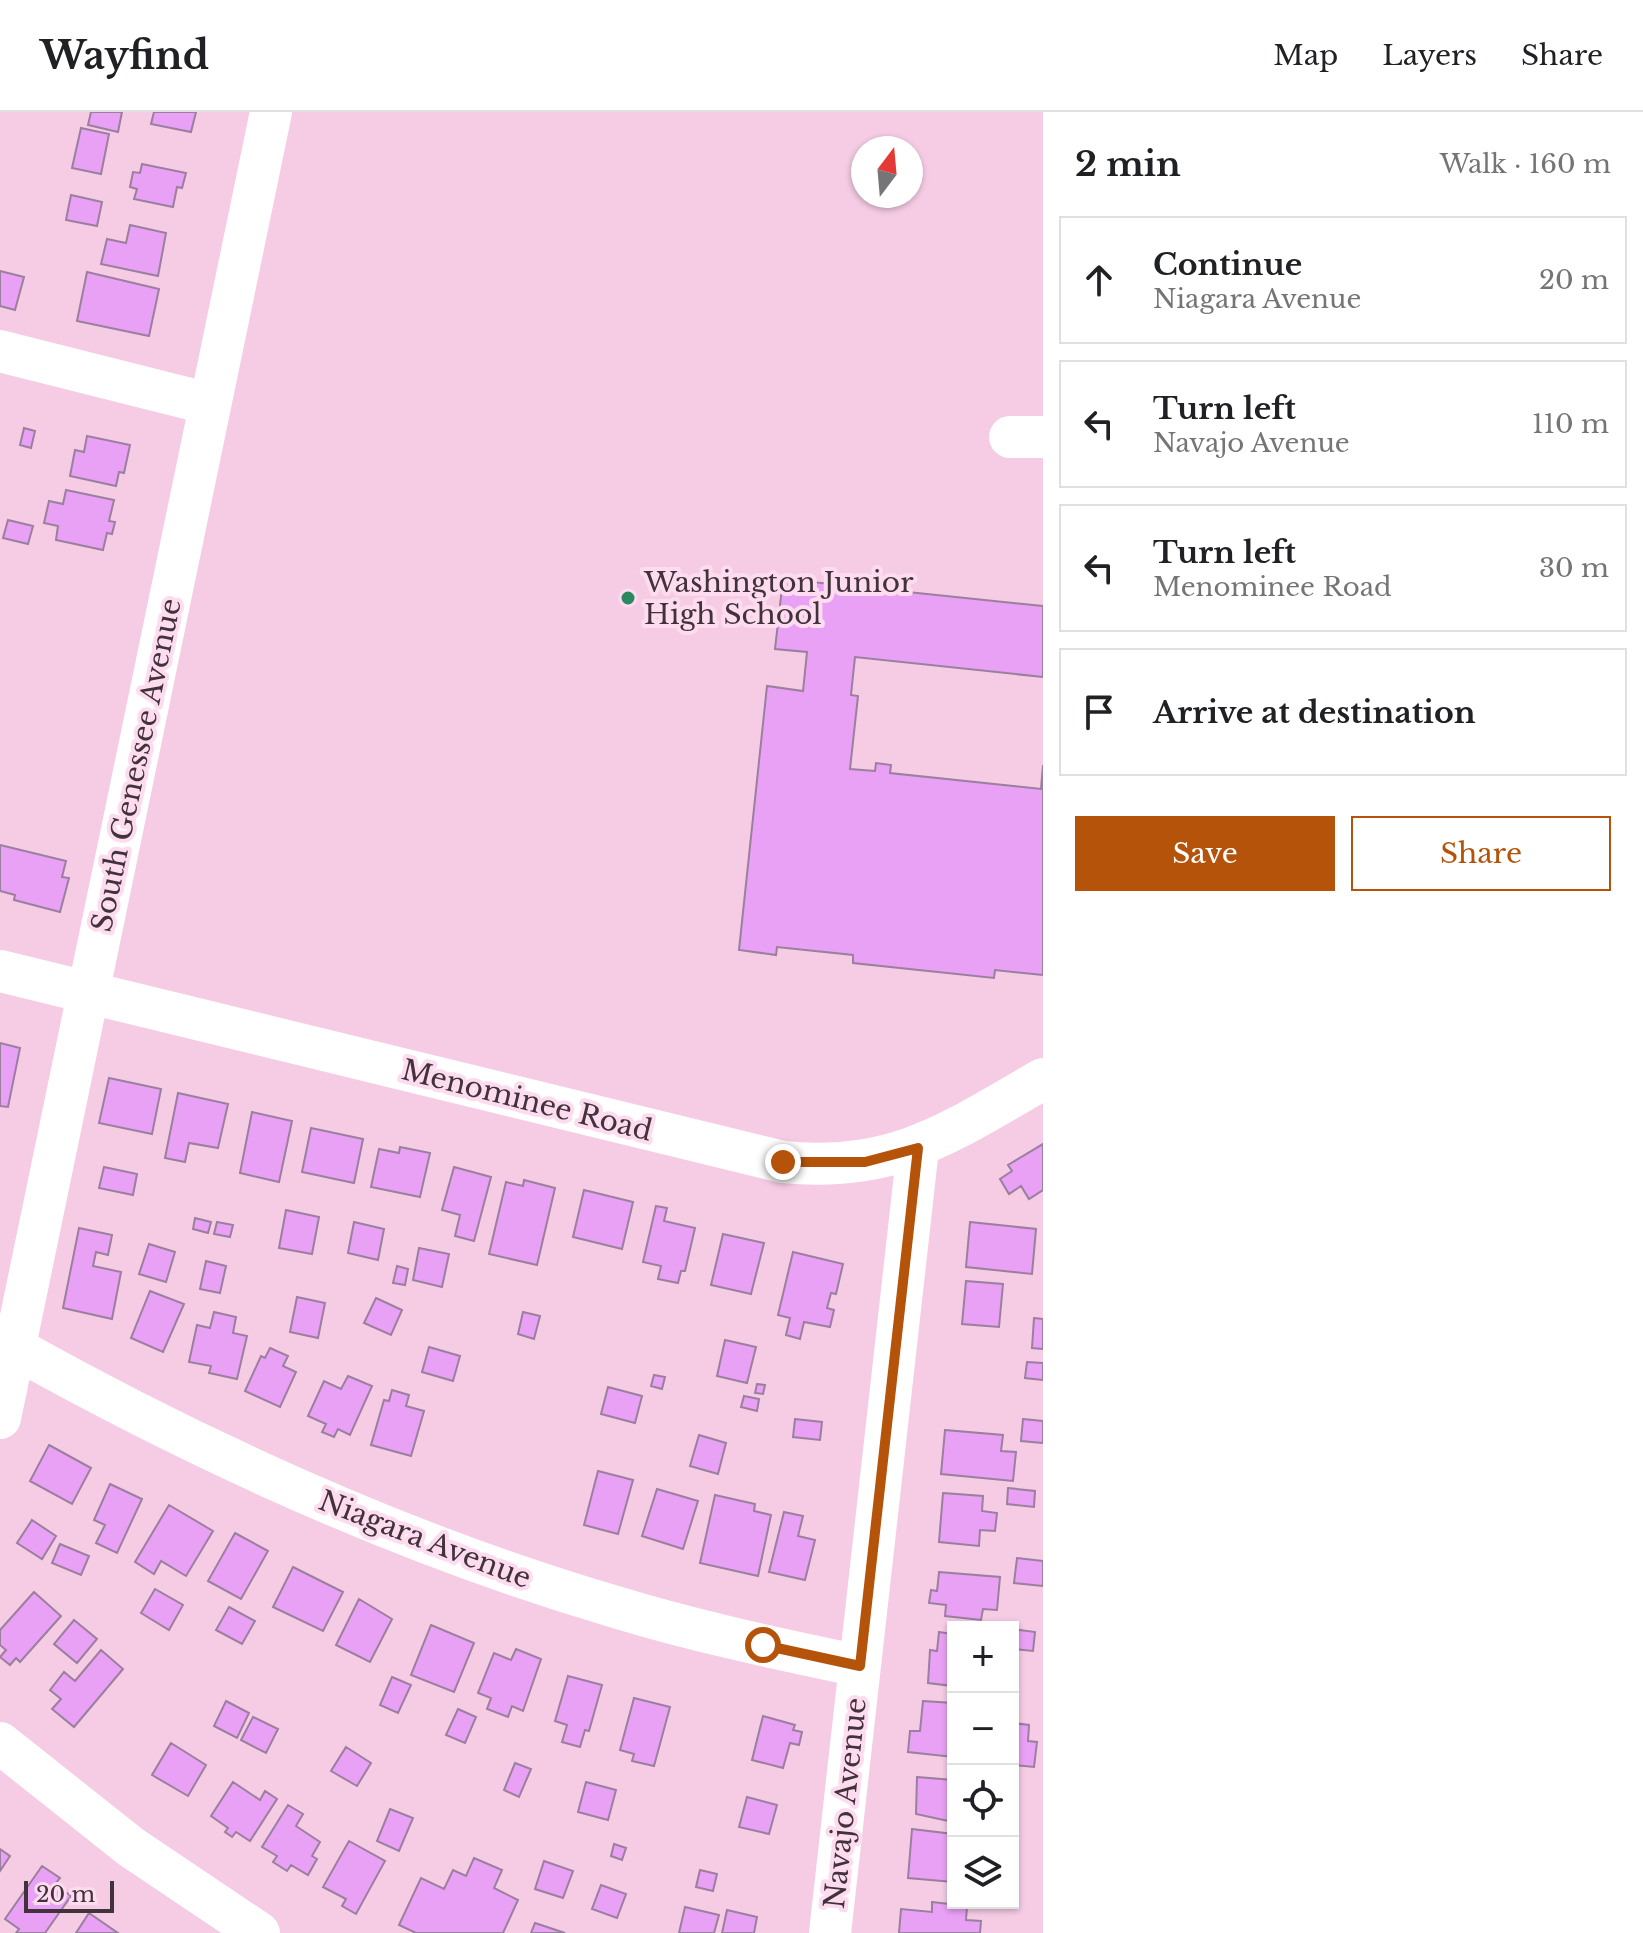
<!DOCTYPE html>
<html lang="en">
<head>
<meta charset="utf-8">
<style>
  body { margin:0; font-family:"Libre Baskerville",serif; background:#f6f6f6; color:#202124 }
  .controls { position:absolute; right:24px; bottom:24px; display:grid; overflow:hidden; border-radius:0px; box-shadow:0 2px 6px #0004 }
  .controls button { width:72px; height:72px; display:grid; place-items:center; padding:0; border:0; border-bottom:2px solid #e0e0e0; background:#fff; color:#202124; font:40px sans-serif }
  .compass { position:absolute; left:851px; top:24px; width:72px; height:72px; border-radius:50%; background:#fff; box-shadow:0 2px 6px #0004; rotate:16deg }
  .scale { position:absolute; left:24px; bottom:20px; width:90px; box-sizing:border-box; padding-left:8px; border:4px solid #42323c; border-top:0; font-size:22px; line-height:28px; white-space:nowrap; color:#42323c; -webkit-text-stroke:6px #fddcef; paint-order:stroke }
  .stop { position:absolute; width:24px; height:24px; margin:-18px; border:6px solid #b45309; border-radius:50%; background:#fff }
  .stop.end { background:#b45309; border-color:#fff; box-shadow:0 2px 8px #0008 }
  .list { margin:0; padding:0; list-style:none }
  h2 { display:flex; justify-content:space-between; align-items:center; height:104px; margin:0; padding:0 32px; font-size:34px }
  h2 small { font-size:26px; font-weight:400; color:#757577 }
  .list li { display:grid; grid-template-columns:52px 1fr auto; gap:24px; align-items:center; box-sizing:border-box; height:128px; margin:0 16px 16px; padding:0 16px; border:2px solid #e0e0e0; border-radius:0px }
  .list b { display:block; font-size:30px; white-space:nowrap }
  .list p { margin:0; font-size:26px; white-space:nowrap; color:#757577 }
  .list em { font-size:26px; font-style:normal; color:#757577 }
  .actions { display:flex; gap:16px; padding:24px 32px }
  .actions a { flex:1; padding:18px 0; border:2px solid #b45309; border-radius:0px; text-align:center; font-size:28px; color:#b45309 }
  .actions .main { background:#b45309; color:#fff }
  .icon { flex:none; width:44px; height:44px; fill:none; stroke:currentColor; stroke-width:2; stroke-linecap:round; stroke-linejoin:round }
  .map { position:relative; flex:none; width:1043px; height:1821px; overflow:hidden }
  header { display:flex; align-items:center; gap:48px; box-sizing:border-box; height:112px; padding:0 40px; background:#fff; border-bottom:2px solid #e0e0e0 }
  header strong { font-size:38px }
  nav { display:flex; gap:44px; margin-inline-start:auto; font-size:28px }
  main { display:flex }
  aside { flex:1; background:#fff }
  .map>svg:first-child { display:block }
  .building { fill:#e9a1f5; stroke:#9a7f9e; stroke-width:2 }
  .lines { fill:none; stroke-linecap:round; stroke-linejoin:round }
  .minor { stroke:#fff; stroke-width:42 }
  .route { stroke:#b45309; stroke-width:10 }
  .poi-dot { fill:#2a8961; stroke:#fddcef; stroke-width:3 }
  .labels { text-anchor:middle; stroke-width:8; stroke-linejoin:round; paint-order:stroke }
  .poi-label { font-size:28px; fill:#42323c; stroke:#fddcef; text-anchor:start }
  .street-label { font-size:28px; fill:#42323c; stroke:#fddcef }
</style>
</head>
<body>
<header>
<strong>Wayfind</strong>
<nav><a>Map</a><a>Layers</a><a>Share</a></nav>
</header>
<main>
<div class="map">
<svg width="1043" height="1821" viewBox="0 0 1043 1821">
  <rect width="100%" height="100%" fill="#f5cce4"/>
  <path class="building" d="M91 0H122L118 20 88 13Z
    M154 0H196L191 20 151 12Z
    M81 16 109 22 101 62 72 56Z
    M142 52 186 61 182 76 177 75 173 95 134 87 137 77 130 75 133 60 140 61Z
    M71 83 102 90 97 114 66 108Z
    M130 113 166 121 158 164 101 152 107 127 126 131Z
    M0 159 24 165 15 198 0 194Z
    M87 160 159 177 149 224 77 209Z
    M24 316 35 319 31 336 20 333Z
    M87 324 130 333 124 361 119 360 116 374 70 364 75 338 84 340Z
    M66 378 114 388 109 409 115 410 112 422 107 421 103 438 56 428 58 414 44 411 49 389 63 392Z
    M8 408 33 414 28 432 3 426Z
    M783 467 1043 494V565L855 545 851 583 858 584 850 657 875 659 876 651 891 653 890 661 1041 677 1043 653V863L995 858 994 866 853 851V843L777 835 776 843 739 838 767 574 803 579 807 540 775 537Z
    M0 733 66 749 62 765 69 766 60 800 14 788 15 783 0 779Z
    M0 931 20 936 8 995 0 994Z
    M109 966 161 977 152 1022 99 1011Z
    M178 981 228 992 218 1036 189 1031 185 1050 165 1046Z
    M252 1000 292 1009 279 1070 240 1061Z
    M311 1016 363 1027 354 1071 302 1060Z
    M1043 1032V1078L1029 1087 1021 1074 1009 1082 1000 1067 1012 1059 1008 1053Z
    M400 1035 430 1041 420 1085 371 1075 379 1037 399 1041Z
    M104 1055 137 1062 133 1083 99 1076Z
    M454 1055 491 1065 474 1129 455 1124 460 1103 442 1098Z
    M524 1068 555 1076 537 1153 489 1142 506 1070 523 1074Z
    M584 1078 633 1090 622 1137 573 1125Z
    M656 1094 667 1096 664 1109 695 1116 685 1159H681L678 1171 658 1167 661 1154 643 1150Z
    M286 1098 319 1105 312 1142 279 1136Z
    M195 1106 211 1110 208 1121 193 1117Z
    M217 1110 233 1113 230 1125 214 1122Z
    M354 1110 384 1117 378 1148 348 1141Z
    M970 1110 1036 1117 1032 1162 966 1155Z
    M79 1116 112 1123 108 1143 96 1140 93 1154 121 1160 112 1207 63 1196Z
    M723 1122 764 1131 751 1182 711 1173Z
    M149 1132 175 1140 166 1170 139 1162Z
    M419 1136 449 1142 442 1175 413 1168Z
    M793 1140 843 1152 836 1182 831 1181 827 1196 834 1198 830 1215 804 1210 800 1227 786 1223 790 1206 778 1203Z
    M206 1149 226 1154 220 1181 200 1177Z
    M397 1154 408 1157 405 1173 393 1171Z
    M966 1169 1003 1172 999 1215 962 1212Z
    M150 1179 184 1192 163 1240 131 1226Z
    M297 1185 325 1191 318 1226 290 1220Z
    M376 1186 402 1198 391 1223 364 1211Z
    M214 1200 236 1205 233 1221 247 1224 237 1267 209 1261 211 1254 189 1250 197 1213 210 1216Z
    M523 1200 540 1204 534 1227 518 1222Z
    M1034 1206 1043 1207V1237L1032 1236Z
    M725 1228 756 1235 747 1271 717 1264Z
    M429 1235 460 1244 453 1269 422 1260Z
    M270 1236 288 1244 283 1254 296 1260 280 1295 245 1279 261 1244 265 1246Z
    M1027 1250 1043 1251V1268L1025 1266Z
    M654 1263 665 1265 662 1277 651 1274Z
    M348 1264 372 1274 350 1323 338 1317 334 1325 322 1320 326 1312 308 1304 324 1269 341 1277Z
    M757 1272 765 1273 763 1282 755 1281Z
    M608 1275 642 1284 635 1311 601 1302Z
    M392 1278 409 1283 406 1294 424 1299 411 1344 371 1333 384 1288 389 1289Z
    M744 1284 759 1287 757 1299 741 1295Z
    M795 1307 822 1310 820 1328 793 1325Z
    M1023 1307 1043 1309V1331L1021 1329Z
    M945 1318 1003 1323 1001 1339 1016 1340 1013 1369 941 1362Z
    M699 1323 726 1331 718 1362 690 1354Z
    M49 1333 91 1356 72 1392 30 1369Z
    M598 1359 633 1368 618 1422 584 1413Z
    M110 1372 142 1387 117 1441 96 1431 105 1413 94 1408Z
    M1008 1376 1035 1379 1034 1395 1007 1392Z
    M657 1377 698 1389 683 1437 642 1424Z
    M943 1381 983 1384 982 1399 997 1401 995 1419 980 1418 979 1434 939 1430Z
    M715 1383 755 1392 754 1399 771 1403 758 1464 700 1451Z
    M169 1393 213 1419 186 1464 161 1449 154 1462 135 1450Z
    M784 1400 803 1404 798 1424 815 1428 805 1468 769 1460Z
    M32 1408 56 1424 42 1447 17 1431Z
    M235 1421 268 1439 241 1487 208 1469Z
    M60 1432 89 1444 81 1463 52 1451Z
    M1017 1446 1043 1449V1474L1014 1471Z
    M293 1455 343 1480 323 1519 273 1495Z
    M939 1460 1000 1465 997 1498 983 1497 981 1508 945 1504 946 1493 929 1491 931 1478 937 1479Z
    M155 1477 183 1493 169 1518 141 1501Z
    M34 1480 61 1504 20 1550 16 1546 10 1553 0 1545 6 1538 0 1533V1518Z
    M359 1487 392 1507 370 1550 336 1533Z
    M229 1495 255 1509 242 1532 216 1518Z
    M74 1508 97 1527 77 1551 54 1532Z
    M431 1513 474 1531 454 1580 411 1563Z
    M1013 1517 1035 1520 1033 1539 1013 1537Z
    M939 1520 953 1522V1574L928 1571 930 1538 937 1539Z
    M516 1537 541 1547 523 1599 512 1594 508 1605 487 1597 491 1586 478 1581 494 1541 511 1548Z
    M101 1538 123 1557 74 1615 52 1597 61 1587 50 1578 64 1560 75 1569Z
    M568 1564 602 1573 589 1619 585 1618 580 1635 562 1630 567 1613 555 1609Z
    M392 1565 411 1573 398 1601 380 1593Z
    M634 1586 670 1595 654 1654 632 1649 634 1642 620 1638Z
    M226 1589 249 1601 237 1626 214 1614Z
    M923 1589 953 1591V1645L908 1640 910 1619H920Z
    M458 1597 476 1605 465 1631 446 1623Z
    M763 1604 795 1613 793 1618 802 1620 799 1633 790 1631 783 1656 752 1648Z
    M253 1605 278 1617 266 1641 241 1628Z
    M1013 1611 1029 1613 1028 1629 1037 1630 1034 1655 1013 1653Z
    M171 1631 206 1653 188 1684 152 1663Z
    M346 1635 371 1651 357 1674 331 1659Z
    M515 1651 531 1657 519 1685 504 1678Z
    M917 1665 953 1668V1710L916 1702Z
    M233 1670 260 1688 265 1679 277 1687 250 1729 236 1720 232 1725 225 1720 228 1716 211 1704Z
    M586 1670 616 1678 608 1708 578 1700Z
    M747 1685 777 1693 769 1722 739 1715Z
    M288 1693 303 1702 296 1714 320 1730 312 1744 317 1747 308 1763 291 1753 287 1759 273 1750 277 1744 262 1735Z
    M390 1697 413 1706 399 1739 377 1729Z
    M912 1717 953 1722V1770L908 1766Z
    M349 1729 385 1749 356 1802 342 1794 346 1787 323 1775Z
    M614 1732 626 1736 622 1748 611 1744Z
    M0 1737 10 1744 0 1759Z
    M474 1746 502 1758 494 1776 518 1788 503 1821H416L399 1813 421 1766 444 1777 453 1758 466 1764Z
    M544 1749 573 1759 563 1786 535 1777Z
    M42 1754 60 1766 55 1772 71 1784 45 1821H16L19 1817 5 1807Z
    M700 1758 717 1762 713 1779 696 1775Z
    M601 1773 626 1782 617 1806 592 1797Z
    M932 1790 967 1794 966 1808 981 1809 980 1821H899L901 1797 932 1800Z
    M685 1795 719 1803 714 1821H679Z
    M727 1798 757 1805 754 1821H722Z
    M89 1801 118 1821H76Z
    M535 1811 565 1821H531Z"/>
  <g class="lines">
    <path class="minor" d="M0 239 210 292
      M1010 325H1043
      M0 859 783 1050C896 1061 950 1020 1043 967
      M15 1236C207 1343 407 1434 619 1496 698 1520 779 1537 860 1554
      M0 1306 271 0
      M0 1631 131 1735 259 1821
      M830 1821 918 1036"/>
  </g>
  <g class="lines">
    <path class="route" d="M763 1533 860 1554 918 1036 865 1050H783"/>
  </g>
  <circle class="poi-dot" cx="628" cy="486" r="8"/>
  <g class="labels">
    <g class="poi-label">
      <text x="644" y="480">Washington Junior<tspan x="644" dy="32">High School</tspan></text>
    </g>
    <g class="street-label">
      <text transform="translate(136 653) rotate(-78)" y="10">South Genessee Avenue</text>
      <text transform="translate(527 988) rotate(14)" y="10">Menominee Road</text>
      <text transform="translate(425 1427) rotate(21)" y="10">Niagara Avenue</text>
      <text transform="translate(845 1691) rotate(-84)" y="10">Navajo Avenue</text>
    </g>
  </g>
</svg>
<div class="controls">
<button>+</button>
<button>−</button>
<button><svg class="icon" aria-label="locate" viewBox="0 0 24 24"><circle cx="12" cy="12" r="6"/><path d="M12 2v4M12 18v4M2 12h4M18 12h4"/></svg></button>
<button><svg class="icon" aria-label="layers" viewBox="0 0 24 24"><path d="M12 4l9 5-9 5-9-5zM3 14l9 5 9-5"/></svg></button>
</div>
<svg class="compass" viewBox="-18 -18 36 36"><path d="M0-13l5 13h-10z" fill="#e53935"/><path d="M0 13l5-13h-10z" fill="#757577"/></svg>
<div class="scale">20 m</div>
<div class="stop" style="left:763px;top:1533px"></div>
<div class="stop end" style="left:783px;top:1050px"></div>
</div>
<aside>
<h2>2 min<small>Walk · 160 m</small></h2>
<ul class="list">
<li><svg class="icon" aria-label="ahead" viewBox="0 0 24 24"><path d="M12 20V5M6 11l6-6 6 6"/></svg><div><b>Continue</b><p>Niagara Avenue</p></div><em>20 m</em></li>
<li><svg class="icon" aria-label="left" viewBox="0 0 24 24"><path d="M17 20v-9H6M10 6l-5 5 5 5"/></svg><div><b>Turn left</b><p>Navajo Avenue</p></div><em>110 m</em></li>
<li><svg class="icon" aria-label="left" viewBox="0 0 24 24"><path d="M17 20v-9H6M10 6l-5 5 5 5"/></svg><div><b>Turn left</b><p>Menominee Road</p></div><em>30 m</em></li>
<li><svg class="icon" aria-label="arrive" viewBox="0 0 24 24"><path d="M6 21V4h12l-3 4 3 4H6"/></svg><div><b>Arrive at destination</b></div></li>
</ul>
<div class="actions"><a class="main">Save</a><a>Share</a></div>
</aside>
</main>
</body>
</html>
